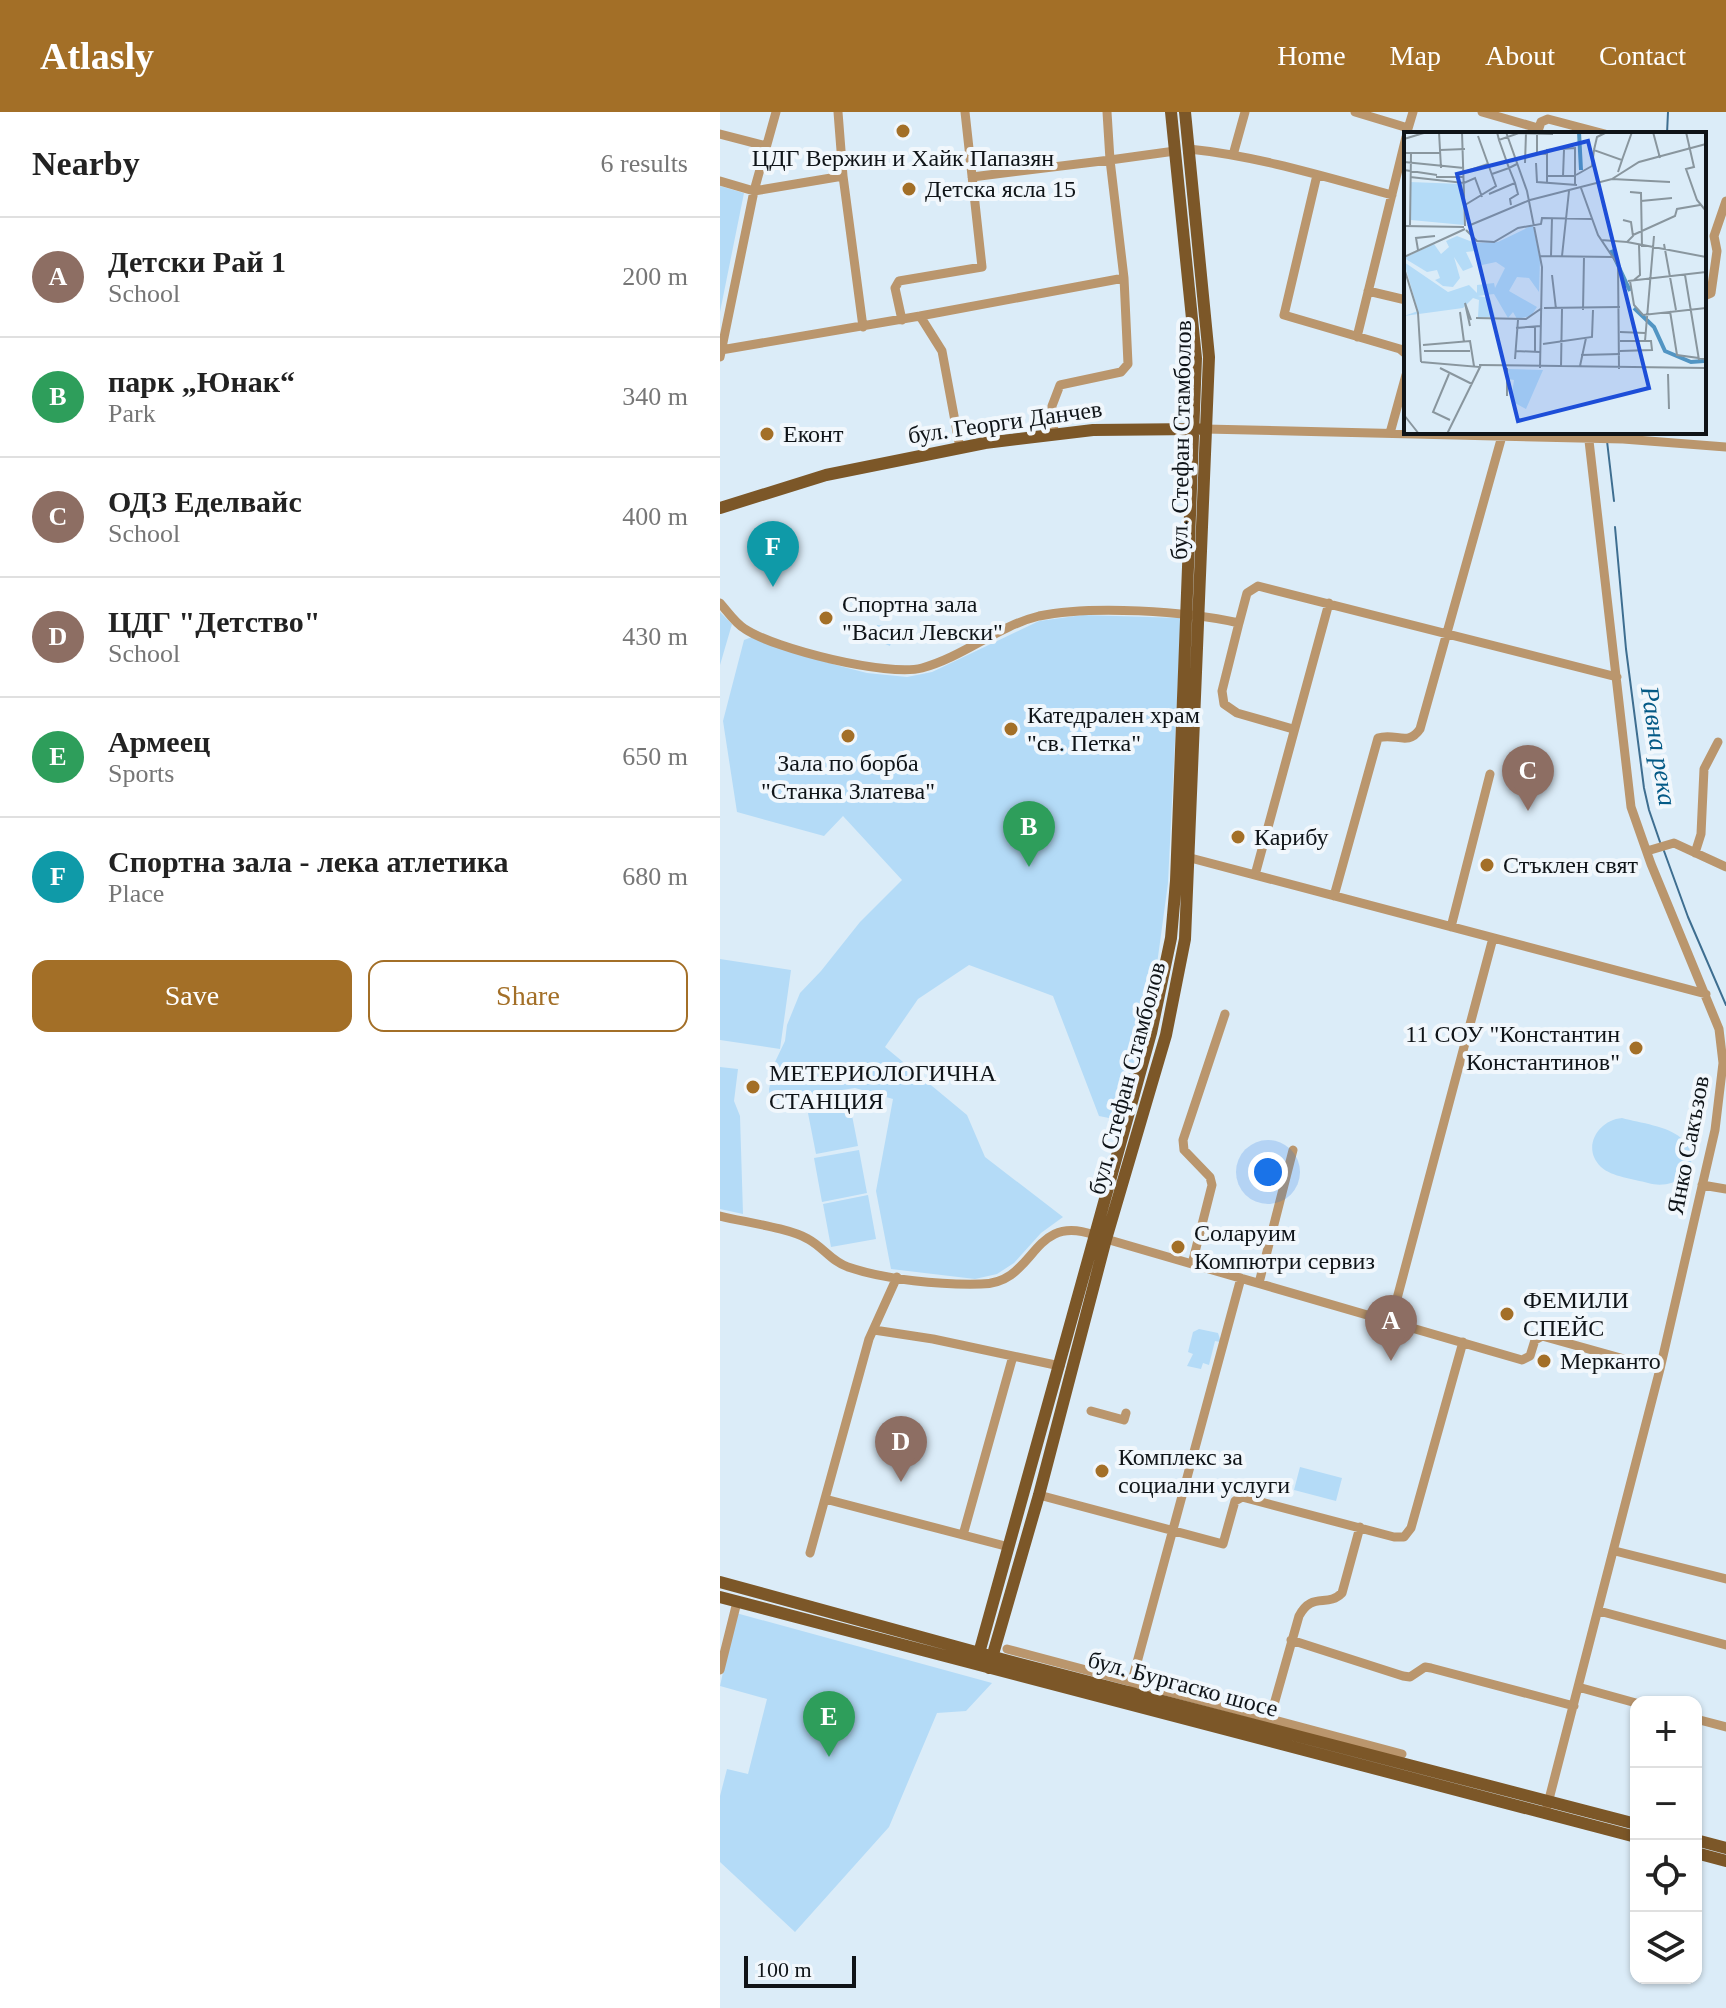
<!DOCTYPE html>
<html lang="en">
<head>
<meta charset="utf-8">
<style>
  body { margin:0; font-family:Georgia,serif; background:#f2f2f2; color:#222 }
  .controls { position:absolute; right:24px; bottom:24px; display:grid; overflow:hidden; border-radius:16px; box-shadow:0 2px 6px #0004 }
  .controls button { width:72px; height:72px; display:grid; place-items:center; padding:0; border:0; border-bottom:2px solid #e0e0e0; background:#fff; color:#222; font:40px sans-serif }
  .scale { position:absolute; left:24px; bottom:20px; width:112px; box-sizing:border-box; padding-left:8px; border:4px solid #0f1418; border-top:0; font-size:22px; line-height:28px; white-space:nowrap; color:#0f1418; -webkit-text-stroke:6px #f1f7fc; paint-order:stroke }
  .you { position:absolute; left:548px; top:1060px; width:28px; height:28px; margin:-20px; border:6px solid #fff; border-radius:50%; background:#1a73e8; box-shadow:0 0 0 12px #1a73e833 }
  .badge { display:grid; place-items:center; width:52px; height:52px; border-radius:50%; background:#a36f27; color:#fff; font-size:26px; font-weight:700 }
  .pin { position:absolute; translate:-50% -66px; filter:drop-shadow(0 2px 4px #0008) }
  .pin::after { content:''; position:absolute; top:42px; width:28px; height:24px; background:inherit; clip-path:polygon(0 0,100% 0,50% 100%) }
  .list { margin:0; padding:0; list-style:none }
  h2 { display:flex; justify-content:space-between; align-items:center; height:104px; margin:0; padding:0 32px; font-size:34px }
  h2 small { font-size:26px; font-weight:400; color:#767676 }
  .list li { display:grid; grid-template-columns:52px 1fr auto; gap:24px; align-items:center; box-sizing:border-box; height:120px; padding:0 32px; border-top:2px solid #e0e0e0 }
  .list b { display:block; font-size:30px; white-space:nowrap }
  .list p { margin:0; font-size:26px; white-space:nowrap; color:#767676 }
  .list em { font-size:26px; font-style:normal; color:#767676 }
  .actions { display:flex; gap:16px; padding:24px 32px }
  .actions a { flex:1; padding:18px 0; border:2px solid #a36f27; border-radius:16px; text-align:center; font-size:28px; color:#a36f27 }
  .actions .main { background:#a36f27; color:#fff }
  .icon { flex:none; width:44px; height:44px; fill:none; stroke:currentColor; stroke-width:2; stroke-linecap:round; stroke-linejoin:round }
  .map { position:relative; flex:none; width:1006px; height:1896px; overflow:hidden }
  header { display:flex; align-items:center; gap:48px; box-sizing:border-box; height:112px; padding:0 40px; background:#a36f27; color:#fff }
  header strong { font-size:38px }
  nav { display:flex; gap:44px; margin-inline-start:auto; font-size:28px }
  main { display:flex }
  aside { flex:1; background:#fff }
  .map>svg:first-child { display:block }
  .green { fill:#b4dbf7 }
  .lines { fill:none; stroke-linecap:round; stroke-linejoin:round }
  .stream { stroke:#3e6e90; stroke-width:2 }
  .minor { stroke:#ba966d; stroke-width:9 }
  .major { stroke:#7c5728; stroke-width:12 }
  .poi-dot { fill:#a36f27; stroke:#f1f7fc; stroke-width:3 }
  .labels { text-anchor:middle; stroke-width:8; stroke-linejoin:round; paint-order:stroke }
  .poi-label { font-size:24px; fill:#0f1418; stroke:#f1f7fc; text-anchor:start }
  .street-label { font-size:24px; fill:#0f1418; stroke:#f1f7fc }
  .water-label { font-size:26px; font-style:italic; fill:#045a86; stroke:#f1f7fc }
  .inset-river { fill:none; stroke:#5295c3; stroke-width:4 }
  .inset-road { fill:none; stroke:#89969e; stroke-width:2 }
  .view { fill:#1d4ed8; fill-opacity:0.15; stroke:#1d4ed8; stroke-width:4 }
  .inset-edge { fill:none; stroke:#0f1418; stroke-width:4 }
</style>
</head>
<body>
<header>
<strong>Atlasly</strong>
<nav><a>Home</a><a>Map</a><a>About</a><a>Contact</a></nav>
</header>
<main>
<aside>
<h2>Nearby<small>6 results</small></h2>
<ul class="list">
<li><span class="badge" style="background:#8d6e63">A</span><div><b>Детски Рай 1</b><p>School</p></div><em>200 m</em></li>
<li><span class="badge" style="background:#2e9e5b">B</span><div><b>парк „Юнак“</b><p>Park</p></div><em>340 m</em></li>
<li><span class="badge" style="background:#8d6e63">C</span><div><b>ОДЗ Еделвайс</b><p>School</p></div><em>400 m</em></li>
<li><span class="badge" style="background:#8d6e63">D</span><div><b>ЦДГ &quot;Детство&quot;</b><p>School</p></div><em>430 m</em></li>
<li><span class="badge" style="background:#2e9e5b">E</span><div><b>Армеец</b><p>Sports</p></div><em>650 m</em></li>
<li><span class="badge" style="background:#0f9aa8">F</span><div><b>Спортна зала - лека атлетика</b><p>Place</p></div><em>680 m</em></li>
</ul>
<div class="actions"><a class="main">Save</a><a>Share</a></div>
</aside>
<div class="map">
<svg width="1006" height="1896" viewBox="0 0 1006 1896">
  <rect width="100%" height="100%" fill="#dbecf8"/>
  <path class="green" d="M0 74 24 81 0 200Z
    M0 500 12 512 0 553Z
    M363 503 461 506 448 771 435 867 399 1008 379 1004 333 884 249 853 198 887 165 935 247 1003 265 1045 343 1105 321 1121 294 1151 277 1162 255 1167 171 1157 156 1079 173 987 135 976 50 989 49 977 55 950 65 929 67 913 80 881 101 859 140 810 182 768 123 704 104 724 17 700 3 609 24 528 32 525 68 539 116 553 147 561 187 565 212 560 319 509Z
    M157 513 175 515 170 534 151 526Z
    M0 847 71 858 60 937 0 928Z
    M0 955 18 957 14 989 20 1004 23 1102 0 1097Z
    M128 983 138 1034 96 1042 86 991Z
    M902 1006C920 1011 948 1014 961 1026 987 1050 960 1080 928 1071 914 1067 892 1065 881 1055 861 1036 878 1008 902 1006Z
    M139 1038 147 1081 102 1090 94 1046Z
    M148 1083 156 1127 111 1135 103 1092Z
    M479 1217 498 1221 500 1227V1230L495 1229 489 1253 483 1251 481 1257 467 1254 473 1242 468 1240 473 1220Z
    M580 1355 622 1366 616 1389 574 1378Z
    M16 1501 272 1571 246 1599 217 1601 169 1715 75 1820 0 1750V1684L7 1657 28 1662 47 1587 0 1574Z"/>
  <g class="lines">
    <path class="stream" d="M947 22 948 0
      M887 329 894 389
      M895 415 906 537 924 676 929 698 940 730
      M944 739 968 805 1006 893"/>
    <path class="minor" d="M118 0 123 64
      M387 0 390 48 455 39
      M635 0 688 16
      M762 0 818 16
      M687 20 693 0
      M0 22 46 34
      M817 22 821 10 828 7 885 22
      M469 37C538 44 606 65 672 83
      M513 43 525 0
      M597 63 564 203 680 237 686 242
      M0 69 34 79 123 64 143 215
      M648 179 686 188
      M984 184 991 181 997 139 994 124 1006 89
      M200 204 404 166 390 48 252 65
      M182 208 175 176 179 169 262 155 245 0
      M637 225 686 25
      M1 238 200 204 222 239 240 336
      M0 245 34 79 56 0
      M485 317 903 327 1006 335
      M334 321 332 294 340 273 401 260 408 252 404 166
      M670 321 686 263
      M0 491C8 500 15 511 25 517 55 537 168 565 202 556 243 545 278 514 319 504 372 493 466 499 519 511L527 481 538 474 897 565
      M519 511 502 579 504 592 517 601 573 617
      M927 739 954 731 1006 755
      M975 741 981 722 984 657 998 630
      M463 744 986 882
      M535 763 609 491
      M614 784 658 626C675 620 688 635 700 617L782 324
      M731 815 770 662
      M982 1073 1006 1077
      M0 1104C24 1110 69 1116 88 1127 103 1135 112 1150 128 1155 166 1168 221 1173 261 1172 317 1172 310 1100 374 1123
      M386 1127 802 1248 810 1244 815 1228 822 1224 940 1257
      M472 1152 492 1073 490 1065 464 1038 463 1028 505 902
      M539 1171 573 1038
      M671 1209 773 826
      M154 1218 213 1227 340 1254
      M371 1299 404 1308 406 1301
      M319 1383 503 1432 515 1389 522 1385 674 1425H684L691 1416 743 1230
      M105 1387 289 1435
      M243 1423 293 1244
      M895 1439 1006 1467
      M90 1441 149 1227 177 1165
      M879 1499 1006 1533
      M571 1528 683 1564 690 1565 705 1555 711 1556 854 1594
      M287 1537 682 1642
      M0 1558 17 1490
      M858 1575 916 1591
      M409 1580 521 1166
      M976 1607 1006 1615
      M549 1610 579 1504C592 1479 607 1496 622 1481L640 1415
      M827 1695 940 1257 995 1018 1003 951 999 917 931 752 911 695 868 320"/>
    <path class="major" d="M0 396 106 363 265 331 373 318 478 317
      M0 1470 285 1548 916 1712
      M0 1485 916 1725
      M256 1552 431 921 451 826 456 769 476 246 451 0
      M269 1556 319 1383 386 1127 446 923 465 827 489 245 465 0
      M976 1728 1006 1736
      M976 1741 1006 1749"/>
  </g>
  <g class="poi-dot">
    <circle cx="183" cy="19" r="8"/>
    <circle cx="189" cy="77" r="8"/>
    <circle cx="47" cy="322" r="8"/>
    <circle cx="106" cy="506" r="8"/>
    <circle cx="291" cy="617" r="8"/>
    <circle cx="128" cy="624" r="8"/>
    <circle cx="518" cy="725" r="8"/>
    <circle cx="767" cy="753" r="8"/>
    <circle cx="916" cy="936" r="8"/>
    <circle cx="33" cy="975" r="8"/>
    <circle cx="458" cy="1135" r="8"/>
    <circle cx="787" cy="1202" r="8"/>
    <circle cx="824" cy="1249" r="8"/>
    <circle cx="382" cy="1359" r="8"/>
  </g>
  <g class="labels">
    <g class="poi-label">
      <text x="183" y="54" text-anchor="middle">ЦДГ Вержин и Хайк Папазян</text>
      <text x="205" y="85">Детска ясла 15</text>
      <text x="63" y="330">Еконт</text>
      <text x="122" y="500">Спортна зала<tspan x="122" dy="28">"Васил Левски"</tspan></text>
      <text x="307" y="611">Катедрален храм<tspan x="307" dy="28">"св. Петка"</tspan></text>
      <text x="128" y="659" text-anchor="middle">Зала по борба<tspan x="128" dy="28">"Станка Златева"</tspan></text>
      <text x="534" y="733">Карибу</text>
      <text x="783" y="761">Стъклен свят</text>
      <text x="900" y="930" text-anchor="end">11 СОУ "Константин<tspan x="900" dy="28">Константинов"</tspan></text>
      <text x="49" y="969">МЕТЕРИОЛОГИЧНА<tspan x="49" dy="28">СТАНЦИЯ</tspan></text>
      <text x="474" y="1129">Соларуим<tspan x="474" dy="28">Компютри сервиз</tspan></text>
      <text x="803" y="1196">ФЕМИЛИ<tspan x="803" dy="28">СПЕЙС</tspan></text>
      <text x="840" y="1257">Мерканто</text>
      <text x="398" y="1353">Комплекс за<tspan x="398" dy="28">социални услуги</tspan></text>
    </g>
    <g class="street-label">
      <text transform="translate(285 310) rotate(-8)" y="8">бул. Георги Данчев</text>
      <text transform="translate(461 328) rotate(-89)" y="8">бул. Стефан Стамболов</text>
      <text transform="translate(407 966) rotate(-75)" y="8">бул. Стефан Стамболов</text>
      <text transform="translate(968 1033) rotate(-79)" y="8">Янко Сакъзов</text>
      <text transform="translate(463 1572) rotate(15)" y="8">бул. Бургаско шосе</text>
    </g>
    <g class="water-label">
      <text transform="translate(939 634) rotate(81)" y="9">Равна река</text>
    </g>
  </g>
  <g transform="translate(684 20)">
    <rect width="302" height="302" fill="#dbecf8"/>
    <path d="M6 50 58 52 60 93 7 88ZM129 93 136 128 135 160 125 146 113 145 105 159 133 175 127 184 113 187 109 180 104 186 90 162 74 164 86 166 91 185H74L75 168 69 166 59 176 0 184 14 179 0 130 44 160 65 153 73 161V153L90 151 91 156 101 136 92 130 78 133 71 119 62 120 69 135 59 139 50 125 56 146 49 155 39 154 31 148 36 146 33 138 23 140 0 126 30 112 37 122 45 115 42 109 53 104 71 111 94 110ZM104 237 139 238 122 277 107 269 110 248 104 247Z" fill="#b4dbf7"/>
    <path class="inset-river" d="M175 0 177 38M207 118 226 159M230 176 250 195 261 219 287 230 300 229"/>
    <path class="inset-road" d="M35 0 37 36M58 0 61 94M93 0 95 8 115 1 149 2M102 0 123 59 138 135 136 236M249 0 256 26M282 0 290 35 282 37 293 68 302 79M133 2V21L143 22M0 7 23 0M95 8 105 36 113 32M36 18 61 17M190 18 193 5 203 0M0 21H36M218 28 228 0M0 30 60 36M121 31 122 1M132 31 133 50 173 53M0 38 33 43M60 40 84 32M172 43 188 34 190 18 218 28 214 40M143 44H171M159 44 160 18M6 45 60 51 71 46 78 65M32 45H59M208 47 235 30 302 12M143 51V18L171 16V52M177 56 194 103 214 133 215 237M226 60 237 61 238 115M85 62 111 51 105 36 88 42M126 68 208 47 266 50M237 69 268 66M61 73 92 54 74 4M107 73 106 67 114 62 111 51M6 93 7 21M0 94 60 95M64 94 126 68M62 98 73 109 90 110 114 96 137 92 138 86 188 87M229 103 271 84 273 77 296 73M197 108 223 110 229 104 227 90 219 88M223 110 302 125M260 112 272 178M14 118 12 106 31 104M136 124 209 125M147 124 148 86M158 124 165 59M0 125 61 97M0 136 14 181 17 230M148 143 152 177M281 143 295 228M230 148 236 143 235 113M224 149 302 140M226 149 230 173 239 183 302 176M140 176 216 175M179 178 180 125M266 179 273 223 302 227M56 180 60 210M72 186 122 187 138 176M66 194 61 171 67 188M112 196 137 194M216 200 241 201M241 209 250 104M139 212 188 205 189 178M19 213 66 209 70 234M20 219H66M111 219 136 220M216 219 248 218 247 209H216M131 220V195M177 223 216 222M111 227 114 188M17 230 76 235 43 302M75 233 302 236M176 234 182 206M157 235 158 177M36 236 68 252M45 242 29 280 46 288M264 242 265 277M103 264V236M0 283 15 302"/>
    <path class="view" d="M184 9 245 256 114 289 53 42Z"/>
    <rect width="302" height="302" class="inset-edge"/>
  </g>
</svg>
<div class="controls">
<button>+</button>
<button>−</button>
<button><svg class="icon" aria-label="locate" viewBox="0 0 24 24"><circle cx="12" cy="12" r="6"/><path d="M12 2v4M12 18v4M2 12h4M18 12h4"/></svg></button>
<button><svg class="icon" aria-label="layers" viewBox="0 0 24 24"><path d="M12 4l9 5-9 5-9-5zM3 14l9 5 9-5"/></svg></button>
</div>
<div class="scale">100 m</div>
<div class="you"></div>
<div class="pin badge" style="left:671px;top:1249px;background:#8d6e63">A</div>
<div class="pin badge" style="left:309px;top:755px;background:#2e9e5b">B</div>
<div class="pin badge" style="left:808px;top:699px;background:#8d6e63">C</div>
<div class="pin badge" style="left:181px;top:1370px;background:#8d6e63">D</div>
<div class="pin badge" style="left:109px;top:1645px;background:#2e9e5b">E</div>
<div class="pin badge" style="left:53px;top:475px;background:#0f9aa8">F</div>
</div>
</main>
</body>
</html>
